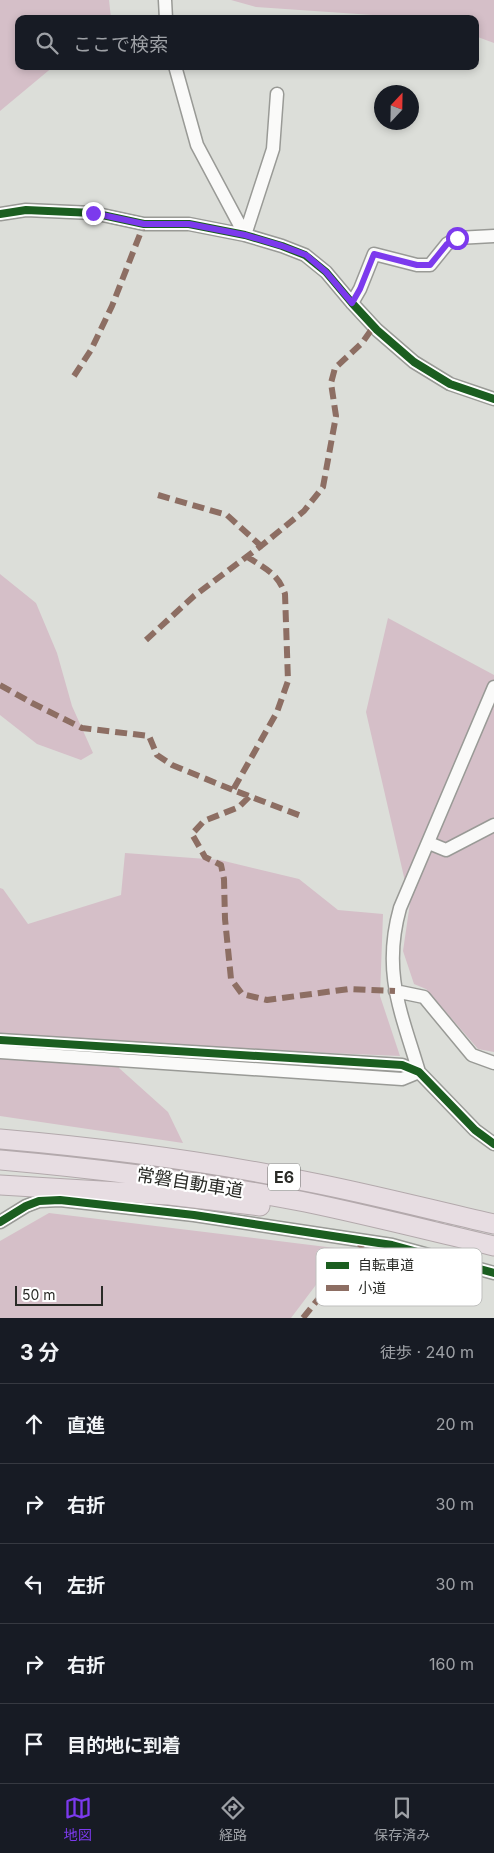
<!DOCTYPE html>
<html lang="ja">
<head>
<meta charset="utf-8">
<style>
  body { margin:0; font-family:Inter,"Noto Sans JP",sans-serif; background:#242831; color:#f1f3f6 }
  .compass { position:absolute; left:374px; top:85px; width:45px; height:45px; border-radius:50%; background:#171b24; box-shadow:0 2px 8px #0003; rotate:22deg }
  .scale { position:absolute; left:15px; bottom:12px; width:88px; box-sizing:border-box; padding-left:5px; border:2px solid #2a2b27; border-top:0; font-size:14px; line-height:18px; white-space:nowrap; color:#2a2b27; -webkit-text-stroke:4px #fff; paint-order:stroke }
  .stop { position:absolute; width:15px; height:15px; margin:-11px; border:4px solid #7c3aed; border-radius:50%; background:#fff }
  .stop.end { background:#7c3aed; border-color:#fff; box-shadow:0 1px 5px #0008 }
  .list { margin:0; padding:0; list-style:none }
  h2 { display:flex; justify-content:space-between; align-items:center; height:65px; margin:0; padding:0 20px; font-size:21px }
  h2 small { font-size:16px; font-weight:400; color:#9ea1a6 }
  .list li { display:grid; grid-template-columns:32px 1fr auto; gap:15px; align-items:center; box-sizing:border-box; height:80px; padding:0 20px; border-top:1px solid #363941 }
  .list b { display:block; font-size:19px; white-space:nowrap }
  .list em { font-size:16px; font-style:normal; color:#9ea1a6 }
  .icon { flex:none; width:28px; height:28px; fill:none; stroke:currentColor; stroke-width:2; stroke-linecap:round; stroke-linejoin:round }
  .map { position:relative; flex:none; width:494px; height:1318px; overflow:hidden }
  .search { position:absolute; background:#171b24; box-shadow:0 2px 8px #0003; left:15px; right:15px; top:15px; height:55px; display:flex; align-items:center; gap:12px; box-sizing:border-box; padding:0 18px; border-radius:10px; color:#9ea1a6; font-size:19px }
  .sheet { height:465px; background:#171b24 }
  nav { display:flex; justify-content:space-around; align-items:center; box-sizing:border-box; height:70px; border-top:1px solid #363941; background:#171b24; font-size:14px; color:#9ea1a6 }
  nav a { display:grid; justify-items:center; gap:2px }
  nav .on { color:#7c3aed }
  .map>svg:first-child { display:block }
  .green { fill:#d5bfc8 }
  .lines { fill:none; stroke-linecap:round; stroke-linejoin:round }
  .minor-casing { stroke:#999a96; stroke-width:15 }
  .highway-casing { stroke:#b3a9ac; stroke-width:21 }
  .minor { stroke:#fafaf9; stroke-width:12 }
  .highway { stroke:#e7dde2; stroke-width:19 }
  .quiet { stroke:#8d6e63; stroke-width:6; stroke-dasharray:12 6; stroke-linecap:butt }
  .cycleway-casing { stroke:#fff; stroke-width:11 }
  .cycleway { stroke:#1b5e20; stroke-width:8 }
  .route { stroke:#7c3aed; stroke-width:6 }
  .labels { text-anchor:middle; stroke-width:4.5; stroke-linejoin:round; paint-order:stroke }
  .shield { fill:#fff; stroke:#6a6b68; stroke-width:1 }
  .shield-label { font-size:16px; font-weight:bold; fill:#2a2b27 }
  .street-label { font-size:18px; fill:#2a2b27; stroke:#fff }
  .key { fill:#fff; stroke:#bfbfbe; stroke-width:1 }
  .key-label { font-size:14px; fill:#2a2b27 }
</style>
</head>
<body>
<div class="map">
<svg width="494" height="1318" viewBox="0 0 494 1318">
  <rect width="100%" height="100%" fill="#dcded9"/>
  <path class="green" d="M0 0H109L111 18 19 19V66H54L0 111Z
    M231 0H494V43L475 36V19H431L256 7Z
    M0 574 36 603 57 653 72 706 93 753 81 760 37 744 0 715Z
    M388 618 494 675V1052L478 1049 426 989 414 984 403 951 410 903 366 712Z
    M125 853 220 860 299 879 338 910 383 914 380 996 400 1056 116 1044 119 1068 168 1112 183 1143 0 1116V888L3 889 28 924 121 895Z
    M49 1213 343 1249 291 1318H0V1241Z"/>
  <g class="lines">
    <g class="minor-casing">
      <path id="minor" d="M165 0 166 19
        M175 66 197 145 245 235
        M0 214 26 210 93 213 144 224H189L245 235 282 246 305 255 326 272 352 303 377 330 414 362 450 384 494 399
        M245 235 273 149 277 94
        M352 303 360 289 374 254 417 265H430L447 244 457 238 494 236
        M429 843 446 850 494 825
        M395 991 424 997 472 1055 494 1063
        M0 1040 402 1065 419 1072 475 1130 494 1144
        M0 1052 402 1079 419 1072
        M419 1072C401 1012 382 972 400 908L494 687
        M0 1222 26 1206 39 1201 60 1200 194 1215 392 1245 494 1273"/>
    </g>
    <g class="highway-casing">
      <path id="highway" d="M0 1139C103 1148 207 1161 309 1182 371 1194 432 1210 494 1224
        M0 1160C102 1169 204 1182 305 1202 368 1215 431 1231 494 1246
        M0 1185 169 1195 260 1206"/>
    </g>
    <use href="#minor" class="minor"/>
    <use href="#highway" class="highway"/>
    <path class="quiet" d="M74 376 91 350 112 306 144 224
      M158 495 227 515 261 546
      M246 556C264 568 278 573 285 594L288 681 277 712 233 790 304 817
      M146 640 194 596 261 546 304 511 323 487 336 416 331 383 335 368 362 343 374 326
      M0 685 32 703 82 728 149 736 157 755 172 765 233 790
      M249 797 239 807 204 821 192 834 205 857 221 865 224 879 225 919 231 979 242 994 267 1000 349 989 395 991
      M303 1318 365 1241"/>
    <g class="cycleway-casing">
      <path id="cycleway" d="M0 214 26 210 93 213 144 224H189L245 235 282 246 305 255 326 272 352 303 377 330 414 362 450 384 494 399
        M0 1040 402 1065 419 1072 475 1130 494 1144
        M0 1222 26 1206 39 1201 60 1200 194 1215 392 1245 494 1273"/>
    </g>
    <use href="#cycleway" class="cycleway"/>
  </g>
  <g class="lines">
    <path class="route" d="M93 213 144 224H189L245 235 282 246 306 255 326 272 352 303 360 289 374 254 417 265H430L447 244 457 238"/>
  </g>
  <g class="labels">
    <rect class="shield" x="268" y="1163.5" width="32" height="27" rx="4"/>
    <g class="shield-label">
      <text x="284" y="1183">E6</text>
    </g>
    <g class="street-label">
      <text transform="translate(190 1183) rotate(9)" y="6">常磐自動車道</text>
    </g>
  </g>
  <rect x="316" y="1248" width="166" height="58" rx="8" class="key"/>
  <rect x="326" y="1262" width="23" height="7" fill="#1b5e20"/>
  <rect x="326" y="1285" width="23" height="6" fill="#8d6e63"/>
  <g class="key-label">
    <text x="358" y="1270">自転車道</text>
    <text x="358" y="1293">小道</text>
  </g>
</svg>
<svg class="compass" viewBox="-18 -18 36 36"><path d="M0-13l5 13h-10z" fill="#e53935"/><path d="M0 13l5-13h-10z" fill="#9ea1a6"/></svg>
<div class="scale">50 m</div>
<div class="stop" style="left:457px;top:238px"></div>
<div class="stop end" style="left:93px;top:213px"></div>
<div class="search"><svg class="icon" aria-label="search" viewBox="0 0 24 24"><circle cx="10" cy="10" r="6"/><path d="M15 15l6 6"/></svg>ここで検索</div>
</div>
<section class="sheet">
<h2>3 分<small>徒歩 · 240 m</small></h2>
<ul class="list">
<li><svg class="icon" aria-label="ahead" viewBox="0 0 24 24"><path d="M12 20V5M6 11l6-6 6 6"/></svg><div><b>直進</b></div><em>20 m</em></li>
<li><svg class="icon" aria-label="right" viewBox="0 0 24 24"><path d="M7 20v-9h11M14 6l5 5-5 5"/></svg><div><b>右折</b></div><em>30 m</em></li>
<li><svg class="icon" aria-label="left" viewBox="0 0 24 24"><path d="M17 20v-9H6M10 6l-5 5 5 5"/></svg><div><b>左折</b></div><em>30 m</em></li>
<li><svg class="icon" aria-label="right" viewBox="0 0 24 24"><path d="M7 20v-9h11M14 6l5 5-5 5"/></svg><div><b>右折</b></div><em>160 m</em></li>
<li><svg class="icon" aria-label="arrive" viewBox="0 0 24 24"><path d="M6 21V4h12l-3 4 3 4H6"/></svg><div><b>目的地に到着</b></div></li>
</ul>
</section>
<nav>
<a class="on"><svg class="icon" aria-label="map" viewBox="0 0 24 24"><path d="M3 6l6-2 6 2 6-2v14l-6 2-6-2-6 2zM9 4v14M15 6v14"/></svg>地図</a>
<a><svg class="icon" aria-label="directions" viewBox="0 0 24 24"><path d="M12 3l9 9-9 9-9-9zM9 14v-3h6M13 9l2 2-2 2"/></svg>経路</a>
<a><svg class="icon" aria-label="saved" viewBox="0 0 24 24"><path d="M7 4h10v16l-5-4-5 4z"/></svg>保存済み</a>
</nav>
</body>
</html>
